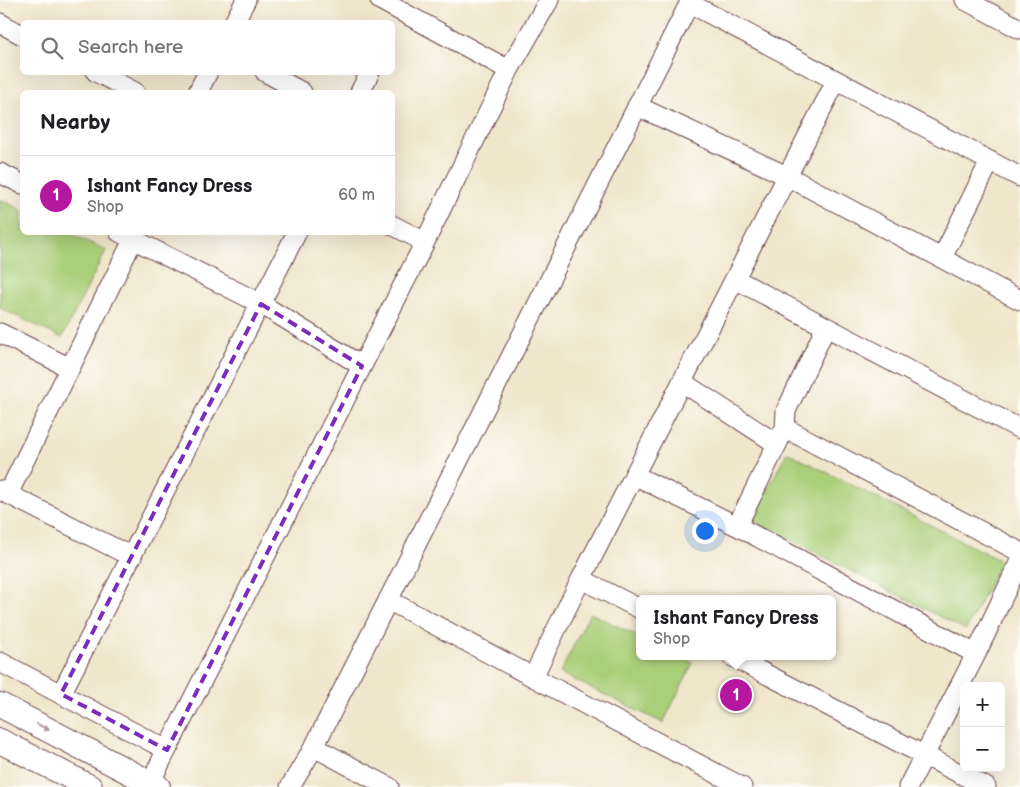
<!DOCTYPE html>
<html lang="en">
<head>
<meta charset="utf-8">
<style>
  body { margin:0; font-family:"Balsamiq Sans",sans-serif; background:#f2f2f2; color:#202124 }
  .controls { position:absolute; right:15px; bottom:15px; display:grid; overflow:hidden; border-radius:8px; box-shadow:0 5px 20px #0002 }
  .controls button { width:45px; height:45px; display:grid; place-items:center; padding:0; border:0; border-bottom:1px solid #e0e0e0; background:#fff; color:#202124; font:25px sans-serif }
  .you { position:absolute; left:704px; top:530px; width:18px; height:18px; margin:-12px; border:4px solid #fff; border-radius:50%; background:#1a73e8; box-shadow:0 0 0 8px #1a73e833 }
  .badge { display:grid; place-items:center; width:32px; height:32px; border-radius:50%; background:#b5179e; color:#fff; font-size:16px; font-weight:700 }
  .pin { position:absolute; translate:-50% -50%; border:2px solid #fff; box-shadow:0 1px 5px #0006 }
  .popup { position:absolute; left:636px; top:595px; width:200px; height:65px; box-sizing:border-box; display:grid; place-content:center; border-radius:8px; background:#fff; filter:drop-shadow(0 1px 4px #0005); font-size:16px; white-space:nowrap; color:#757577 }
  .popup b { font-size:19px; color:#202124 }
  .popup::after { content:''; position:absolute; left:50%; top:100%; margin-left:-10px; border:10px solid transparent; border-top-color:#fff }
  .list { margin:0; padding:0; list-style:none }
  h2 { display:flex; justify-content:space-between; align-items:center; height:65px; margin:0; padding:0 20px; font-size:21px }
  h2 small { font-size:16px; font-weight:400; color:#757577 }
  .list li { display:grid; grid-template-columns:32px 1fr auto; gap:15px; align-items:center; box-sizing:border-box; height:80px; padding:0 20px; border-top:1px solid #e0e0e0 }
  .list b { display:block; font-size:19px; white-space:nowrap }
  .list p { margin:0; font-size:16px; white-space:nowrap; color:#757577 }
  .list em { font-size:16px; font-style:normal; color:#757577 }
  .icon { flex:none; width:28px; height:28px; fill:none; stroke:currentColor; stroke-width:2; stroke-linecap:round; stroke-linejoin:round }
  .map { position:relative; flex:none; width:1020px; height:787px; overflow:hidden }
  .search { position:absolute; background:#fff; box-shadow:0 5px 20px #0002; left:20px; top:20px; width:375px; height:55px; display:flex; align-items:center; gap:12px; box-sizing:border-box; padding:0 18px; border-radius:8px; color:#757577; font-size:19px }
  .panel { position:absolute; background:#fff; box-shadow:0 5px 20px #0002; left:20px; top:90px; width:375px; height:145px; border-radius:8px }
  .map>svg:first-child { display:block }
  .green { fill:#aacf79; stroke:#7a7752 }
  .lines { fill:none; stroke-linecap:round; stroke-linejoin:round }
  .minor-casing { stroke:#633d43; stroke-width:21 }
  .tertiary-casing { stroke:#633d43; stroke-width:26 }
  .minor { stroke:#fff; stroke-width:19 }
  .tertiary { stroke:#fff; stroke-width:24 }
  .oneway { fill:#ae9aa0 }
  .marked { fill:none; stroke:#7b2cbf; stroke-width:4; stroke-dasharray:10 6; stroke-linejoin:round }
</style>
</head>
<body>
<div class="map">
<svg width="1020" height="787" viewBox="0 0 1020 787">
  <rect width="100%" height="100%" fill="#fdfcf7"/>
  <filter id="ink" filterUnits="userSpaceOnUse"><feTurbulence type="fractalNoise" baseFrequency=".02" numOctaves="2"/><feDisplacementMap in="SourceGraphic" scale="10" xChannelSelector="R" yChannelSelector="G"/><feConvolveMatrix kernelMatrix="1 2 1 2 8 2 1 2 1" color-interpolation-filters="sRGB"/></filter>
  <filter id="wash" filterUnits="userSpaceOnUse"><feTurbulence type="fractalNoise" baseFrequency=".0096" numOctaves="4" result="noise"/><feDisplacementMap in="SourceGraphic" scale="20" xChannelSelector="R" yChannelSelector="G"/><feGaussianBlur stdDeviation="1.12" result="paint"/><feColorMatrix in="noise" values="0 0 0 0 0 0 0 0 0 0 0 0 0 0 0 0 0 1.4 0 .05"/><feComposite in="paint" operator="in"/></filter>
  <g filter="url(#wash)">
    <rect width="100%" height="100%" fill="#f0e6cc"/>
    <path class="green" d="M0 199 22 210V232L69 233 106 250 62 338 0 308Z
      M787 452 1001 561 966 630 752 520Z
      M590 613 640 637V656H679L693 663 663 723 560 673Z"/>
  </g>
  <g filter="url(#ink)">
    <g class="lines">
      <g class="minor-casing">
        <path id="minor" d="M380 0 509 70
          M965 0 1020 29
          M689 3 1020 177
          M234 22 246 0
          M0 23 22 35
          M96 72 135 92
          M265 72 302 92
          M198 92 208 72
          M360 92 370 72
          M637 106 787 176 1020 300
          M0 173 22 184
          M392 225 425 242
          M119 232 261 304 362 366
          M942 258 990 161
          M735 279 1020 429
          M0 333 70 368
          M682 382 777 444
          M785 428 1020 552
          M634 475 737 526 976 654 1020 561
          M0 490 132 557
          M8 494 133 240
          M737 526 785 428 786 411 826 327
          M581 579 836 81
          M388 600 533 677 581 579 640 609
          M731 656 986 787
          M0 662 167 750
          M533 677 742 787
          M61 694 297 232
          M148 787 425 242 509 70 549 0
          M290 787 314 747
          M389 787 314 747 691 0
          M908 787 976 654"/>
      </g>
      <g class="tertiary-casing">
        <path id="tertiary" d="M0 705 158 787
          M0 741 90 787"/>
      </g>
      <use href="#minor" class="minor"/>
      <use href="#tertiary" class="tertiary"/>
    </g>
    <defs><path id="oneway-solid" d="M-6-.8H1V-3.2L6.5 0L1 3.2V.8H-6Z" transform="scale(1.25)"/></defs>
    <use class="oneway" href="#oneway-solid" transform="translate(43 727) rotate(27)"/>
  </g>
  <path class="marked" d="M261 304 362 366 167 750 61 694Z"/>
</svg>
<div class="controls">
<button>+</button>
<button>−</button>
</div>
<div class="you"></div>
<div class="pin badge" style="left:736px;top:695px">1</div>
<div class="popup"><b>Ishant Fancy Dress</b>Shop</div>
<div class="search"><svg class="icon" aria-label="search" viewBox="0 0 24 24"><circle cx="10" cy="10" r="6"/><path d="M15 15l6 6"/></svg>Search here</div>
<section class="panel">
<h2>Nearby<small></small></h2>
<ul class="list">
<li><span class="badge">1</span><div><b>Ishant Fancy Dress</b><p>Shop</p></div><em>60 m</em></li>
</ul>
</section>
</div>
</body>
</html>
